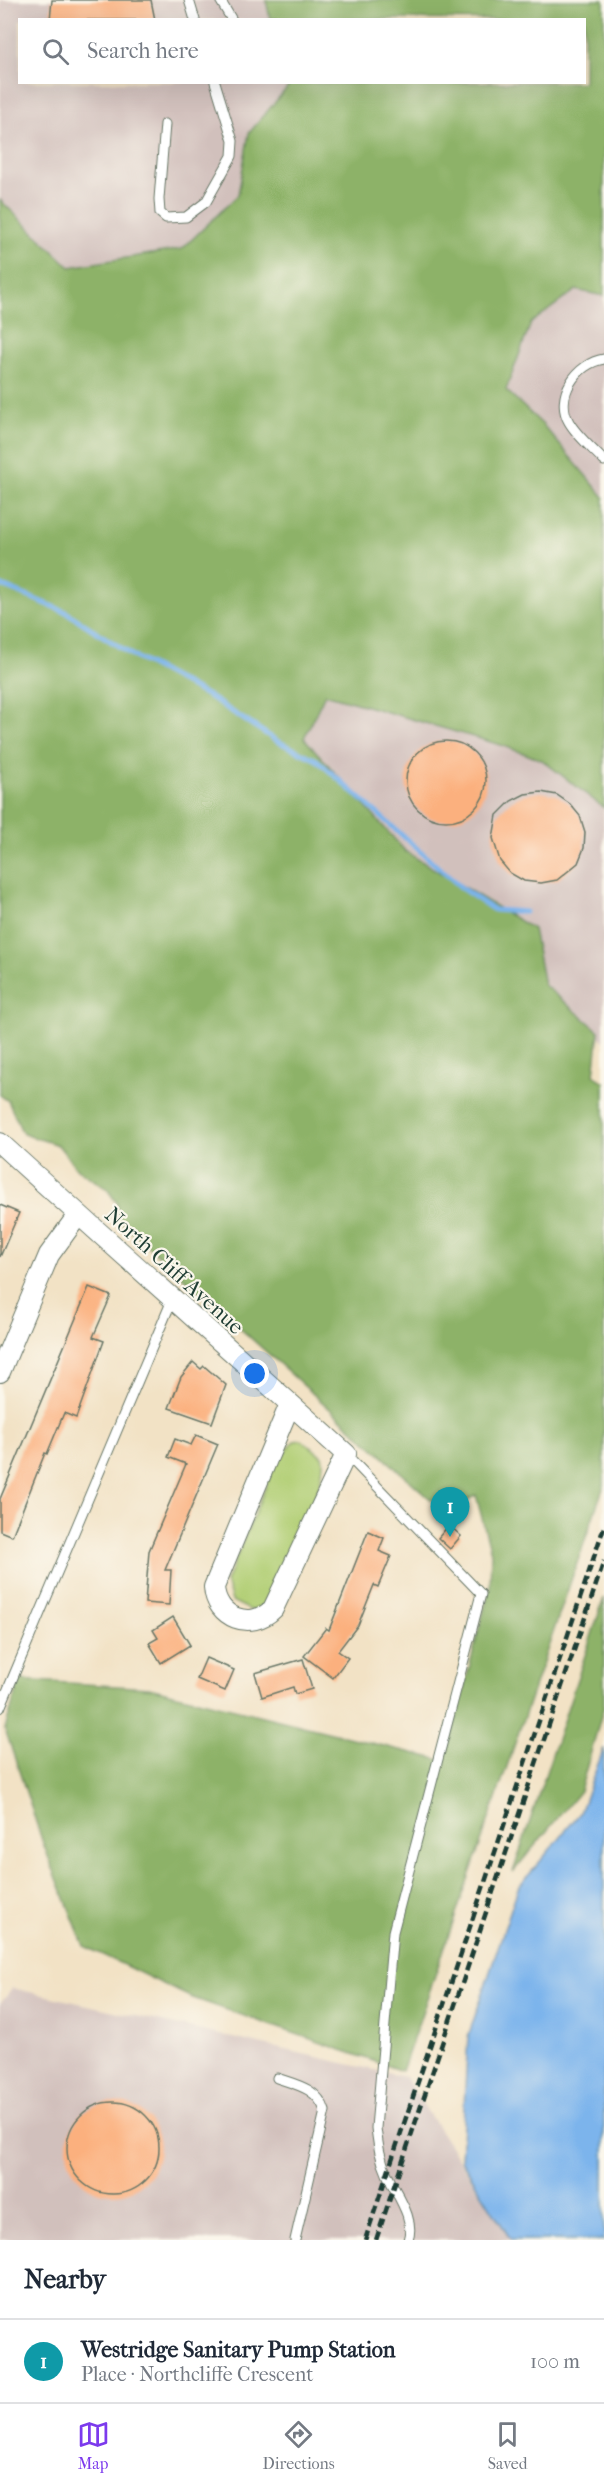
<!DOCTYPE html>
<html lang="en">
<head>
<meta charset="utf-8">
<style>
  body { margin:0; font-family:"IM FELL French Canon",serif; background:#f6f6f7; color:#1f2937 }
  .you { position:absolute; left:255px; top:1374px; width:21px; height:21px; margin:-15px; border:4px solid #fff; border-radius:50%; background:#1a73e8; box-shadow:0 0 0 9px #1a73e833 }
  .badge { display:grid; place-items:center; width:39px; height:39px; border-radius:50%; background:#7c3aed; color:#fff; font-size:20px; font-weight:700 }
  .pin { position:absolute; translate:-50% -50px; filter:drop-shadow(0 2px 3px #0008) }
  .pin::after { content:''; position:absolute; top:32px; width:21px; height:18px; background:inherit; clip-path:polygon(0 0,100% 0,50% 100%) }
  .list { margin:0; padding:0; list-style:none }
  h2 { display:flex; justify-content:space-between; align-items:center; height:78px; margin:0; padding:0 24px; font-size:26px }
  h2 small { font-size:20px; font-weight:400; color:#747a83 }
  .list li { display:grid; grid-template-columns:39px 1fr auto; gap:18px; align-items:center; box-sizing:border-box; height:84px; padding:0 24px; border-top:2px solid #e0e1e3 }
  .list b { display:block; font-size:22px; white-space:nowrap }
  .list p { margin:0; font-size:20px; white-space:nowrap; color:#747a83 }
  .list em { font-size:20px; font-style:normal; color:#747a83 }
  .icon { flex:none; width:33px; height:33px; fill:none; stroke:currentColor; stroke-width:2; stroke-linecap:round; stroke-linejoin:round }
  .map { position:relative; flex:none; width:604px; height:2240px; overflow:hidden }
  .search { position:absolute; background:#fff; box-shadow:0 6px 24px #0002; left:18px; right:18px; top:18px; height:66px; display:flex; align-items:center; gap:15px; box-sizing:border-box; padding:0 21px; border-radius:0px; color:#747a83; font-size:22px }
  .sheet { height:162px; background:#fff }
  nav { display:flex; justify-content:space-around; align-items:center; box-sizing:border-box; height:84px; border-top:2px solid #e0e1e3; background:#fff; font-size:16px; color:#747a83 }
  nav a { display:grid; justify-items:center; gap:3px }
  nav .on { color:#7c3aed }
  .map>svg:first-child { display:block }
  .industrial { fill:#d1c0bc; fill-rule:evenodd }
  .green { fill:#b2cf76; stroke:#688655; stroke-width:1.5 }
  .forest { fill:#8db267; stroke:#56784e; stroke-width:1.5 }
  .water { fill:#7cb4ec; stroke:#4e7890; stroke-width:1.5 }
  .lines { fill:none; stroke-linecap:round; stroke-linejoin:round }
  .stream { stroke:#7cb4ec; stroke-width:5 }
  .building { fill:#fbb07e }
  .lane-casing { stroke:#697767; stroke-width:11 }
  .street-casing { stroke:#697767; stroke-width:22 }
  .lane { stroke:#fff; stroke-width:9 }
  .street { stroke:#fff; stroke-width:20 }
  .rail { stroke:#1f3d34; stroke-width:4.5; stroke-dasharray:9 4.5; stroke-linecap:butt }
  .labels { text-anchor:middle; stroke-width:4.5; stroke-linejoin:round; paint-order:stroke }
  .street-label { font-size:22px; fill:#1f3d34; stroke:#fbf7ec }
</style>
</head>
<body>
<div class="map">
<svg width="604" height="2240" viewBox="0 0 604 2240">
  <rect width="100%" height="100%" fill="#fbf7ec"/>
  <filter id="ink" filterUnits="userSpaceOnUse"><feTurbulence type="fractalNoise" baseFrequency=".0167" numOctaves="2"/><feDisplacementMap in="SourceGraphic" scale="12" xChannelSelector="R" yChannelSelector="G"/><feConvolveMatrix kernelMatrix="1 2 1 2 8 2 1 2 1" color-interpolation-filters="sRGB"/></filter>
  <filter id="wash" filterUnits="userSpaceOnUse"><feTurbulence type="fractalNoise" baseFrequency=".008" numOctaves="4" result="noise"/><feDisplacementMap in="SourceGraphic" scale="24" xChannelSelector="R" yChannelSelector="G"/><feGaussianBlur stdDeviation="1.35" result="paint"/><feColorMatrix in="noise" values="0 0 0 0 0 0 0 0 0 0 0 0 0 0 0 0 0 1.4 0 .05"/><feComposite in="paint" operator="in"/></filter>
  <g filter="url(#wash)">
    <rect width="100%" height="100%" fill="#f2e2c5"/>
    <path class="industrial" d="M0 0H604V1041L0 478ZM20 20H584V82H20Z
      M12 1988 405 2077 511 2240H0V2004Z"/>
    <path class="green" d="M302 1440 322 1456C330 1480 282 1587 263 1606 260 1609 255 1609 250 1610L232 1601 226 1582 276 1462 294 1441Z"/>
    <path class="forest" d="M266 0H604V296L576 290 531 323 506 390 543 425 604 497V808L542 760 501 745 325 694 304 738 406 852 533 929 544 985 599 1031 594 1075 604 1082V1485L402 2071 190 1997 84 1946 44 1846 5 1729 20 1680 149 1688 445 1761 490 1587 491 1553 476 1495 446 1513 118 1219 117 1203 107 1189 77 1169 58 1145 23 1134 8 1101 0 1095V200L70 267 182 249 238 195 249 133 291 83 584 82V20L273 19H270Z
      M604 1598V1706L580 1791 513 1872Z"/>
    <path class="water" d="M604 1748V2240H511L461 2160 468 2037 518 1888 580 1813Z"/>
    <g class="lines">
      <path class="stream" d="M0 585 66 612 135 657 208 696 277 741 317 760 464 890 494 910 525 912"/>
    </g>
    <g id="blocks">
      <path class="building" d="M52 0H151L155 20H50Z
        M406 781a40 40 0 1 1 80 0a40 40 0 1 1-80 0Z
        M541 792 557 795 570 804 580 816 585 832 584 848 578 863 557 880 541 883 524 881 510 873 500 861 493 838 497 815 511 801 525 794Z
        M0 1205 19 1213 0 1257Z
        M89 1287 111 1296 93 1337 104 1341 76 1418 64 1413 47 1454 45 1453 12 1536 0 1531V1499Z
        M193 1362 201 1369 204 1366 226 1385 212 1423 169 1408 181 1377Z
        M196 1435 218 1444 165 1570H171L169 1605 145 1603 149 1551 186 1464 168 1457 175 1439 191 1445Z
        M449 1525 461 1536 450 1549 438 1538Z
        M368 1531 384 1538 379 1551 391 1556 378 1587 374 1585 358 1625 338 1651 348 1658 333 1678 304 1656 326 1628 329 1630Z
        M173 1617 190 1645 161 1663 149 1643 158 1638 153 1630Z
        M206 1658 234 1670 225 1691 197 1679Z
        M303 1659 312 1689 295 1694 293 1687 262 1697 255 1673Z
        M67 2148a46 46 0 1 1 92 0a46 46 0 1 1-92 0Z"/>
    </g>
  </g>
  <g filter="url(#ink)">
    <use href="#blocks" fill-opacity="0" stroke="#697767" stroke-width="1.5"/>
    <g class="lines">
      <g class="lane-casing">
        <path id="lane" d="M189 0 195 20
          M220 0 232 20
          M165 124 159 199 160 213 166 218 186 217 206 202 232 156 233 141 215 82
          M604 359C577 363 554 396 569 422 577 436 593 449 604 461
          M346 1454 481 1594 393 1932 376 2128C378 2144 380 2159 387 2174 395 2193 416 2218 408 2240
          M0 1708 172 1300
          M277 2078C298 2085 318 2089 325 2111L295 2240"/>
      </g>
      <g class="street-casing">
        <path id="street" d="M0 1143C115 1248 231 1350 346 1454L273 1609C251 1631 216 1618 214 1587L290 1404
          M0 1372 49 1255 78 1215"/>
      </g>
      <use href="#lane" class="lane"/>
      <use href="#street" class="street"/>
      <path class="rail" d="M365 2240 604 1527
        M376 2240 604 1561"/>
    </g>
  </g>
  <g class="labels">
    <g class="street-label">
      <text transform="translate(175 1270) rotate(42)" y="8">North Cliff Avenue</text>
    </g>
  </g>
</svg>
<div class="you"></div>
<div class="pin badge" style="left:450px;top:1537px;background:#0f9aa8">1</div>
<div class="search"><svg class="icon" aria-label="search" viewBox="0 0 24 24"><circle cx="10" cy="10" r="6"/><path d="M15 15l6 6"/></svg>Search here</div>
</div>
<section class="sheet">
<h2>Nearby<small></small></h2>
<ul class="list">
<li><span class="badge" style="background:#0f9aa8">1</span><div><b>Westridge Sanitary Pump Station</b><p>Place · Northcliffe Crescent</p></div><em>100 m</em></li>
</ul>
</section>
<nav>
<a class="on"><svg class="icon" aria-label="map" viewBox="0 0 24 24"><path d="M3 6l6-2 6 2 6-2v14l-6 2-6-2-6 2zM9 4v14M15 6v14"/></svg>Map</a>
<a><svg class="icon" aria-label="directions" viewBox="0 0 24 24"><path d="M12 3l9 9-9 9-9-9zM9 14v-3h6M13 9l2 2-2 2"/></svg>Directions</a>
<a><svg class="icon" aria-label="saved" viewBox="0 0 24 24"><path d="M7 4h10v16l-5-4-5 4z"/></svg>Saved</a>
</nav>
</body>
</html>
